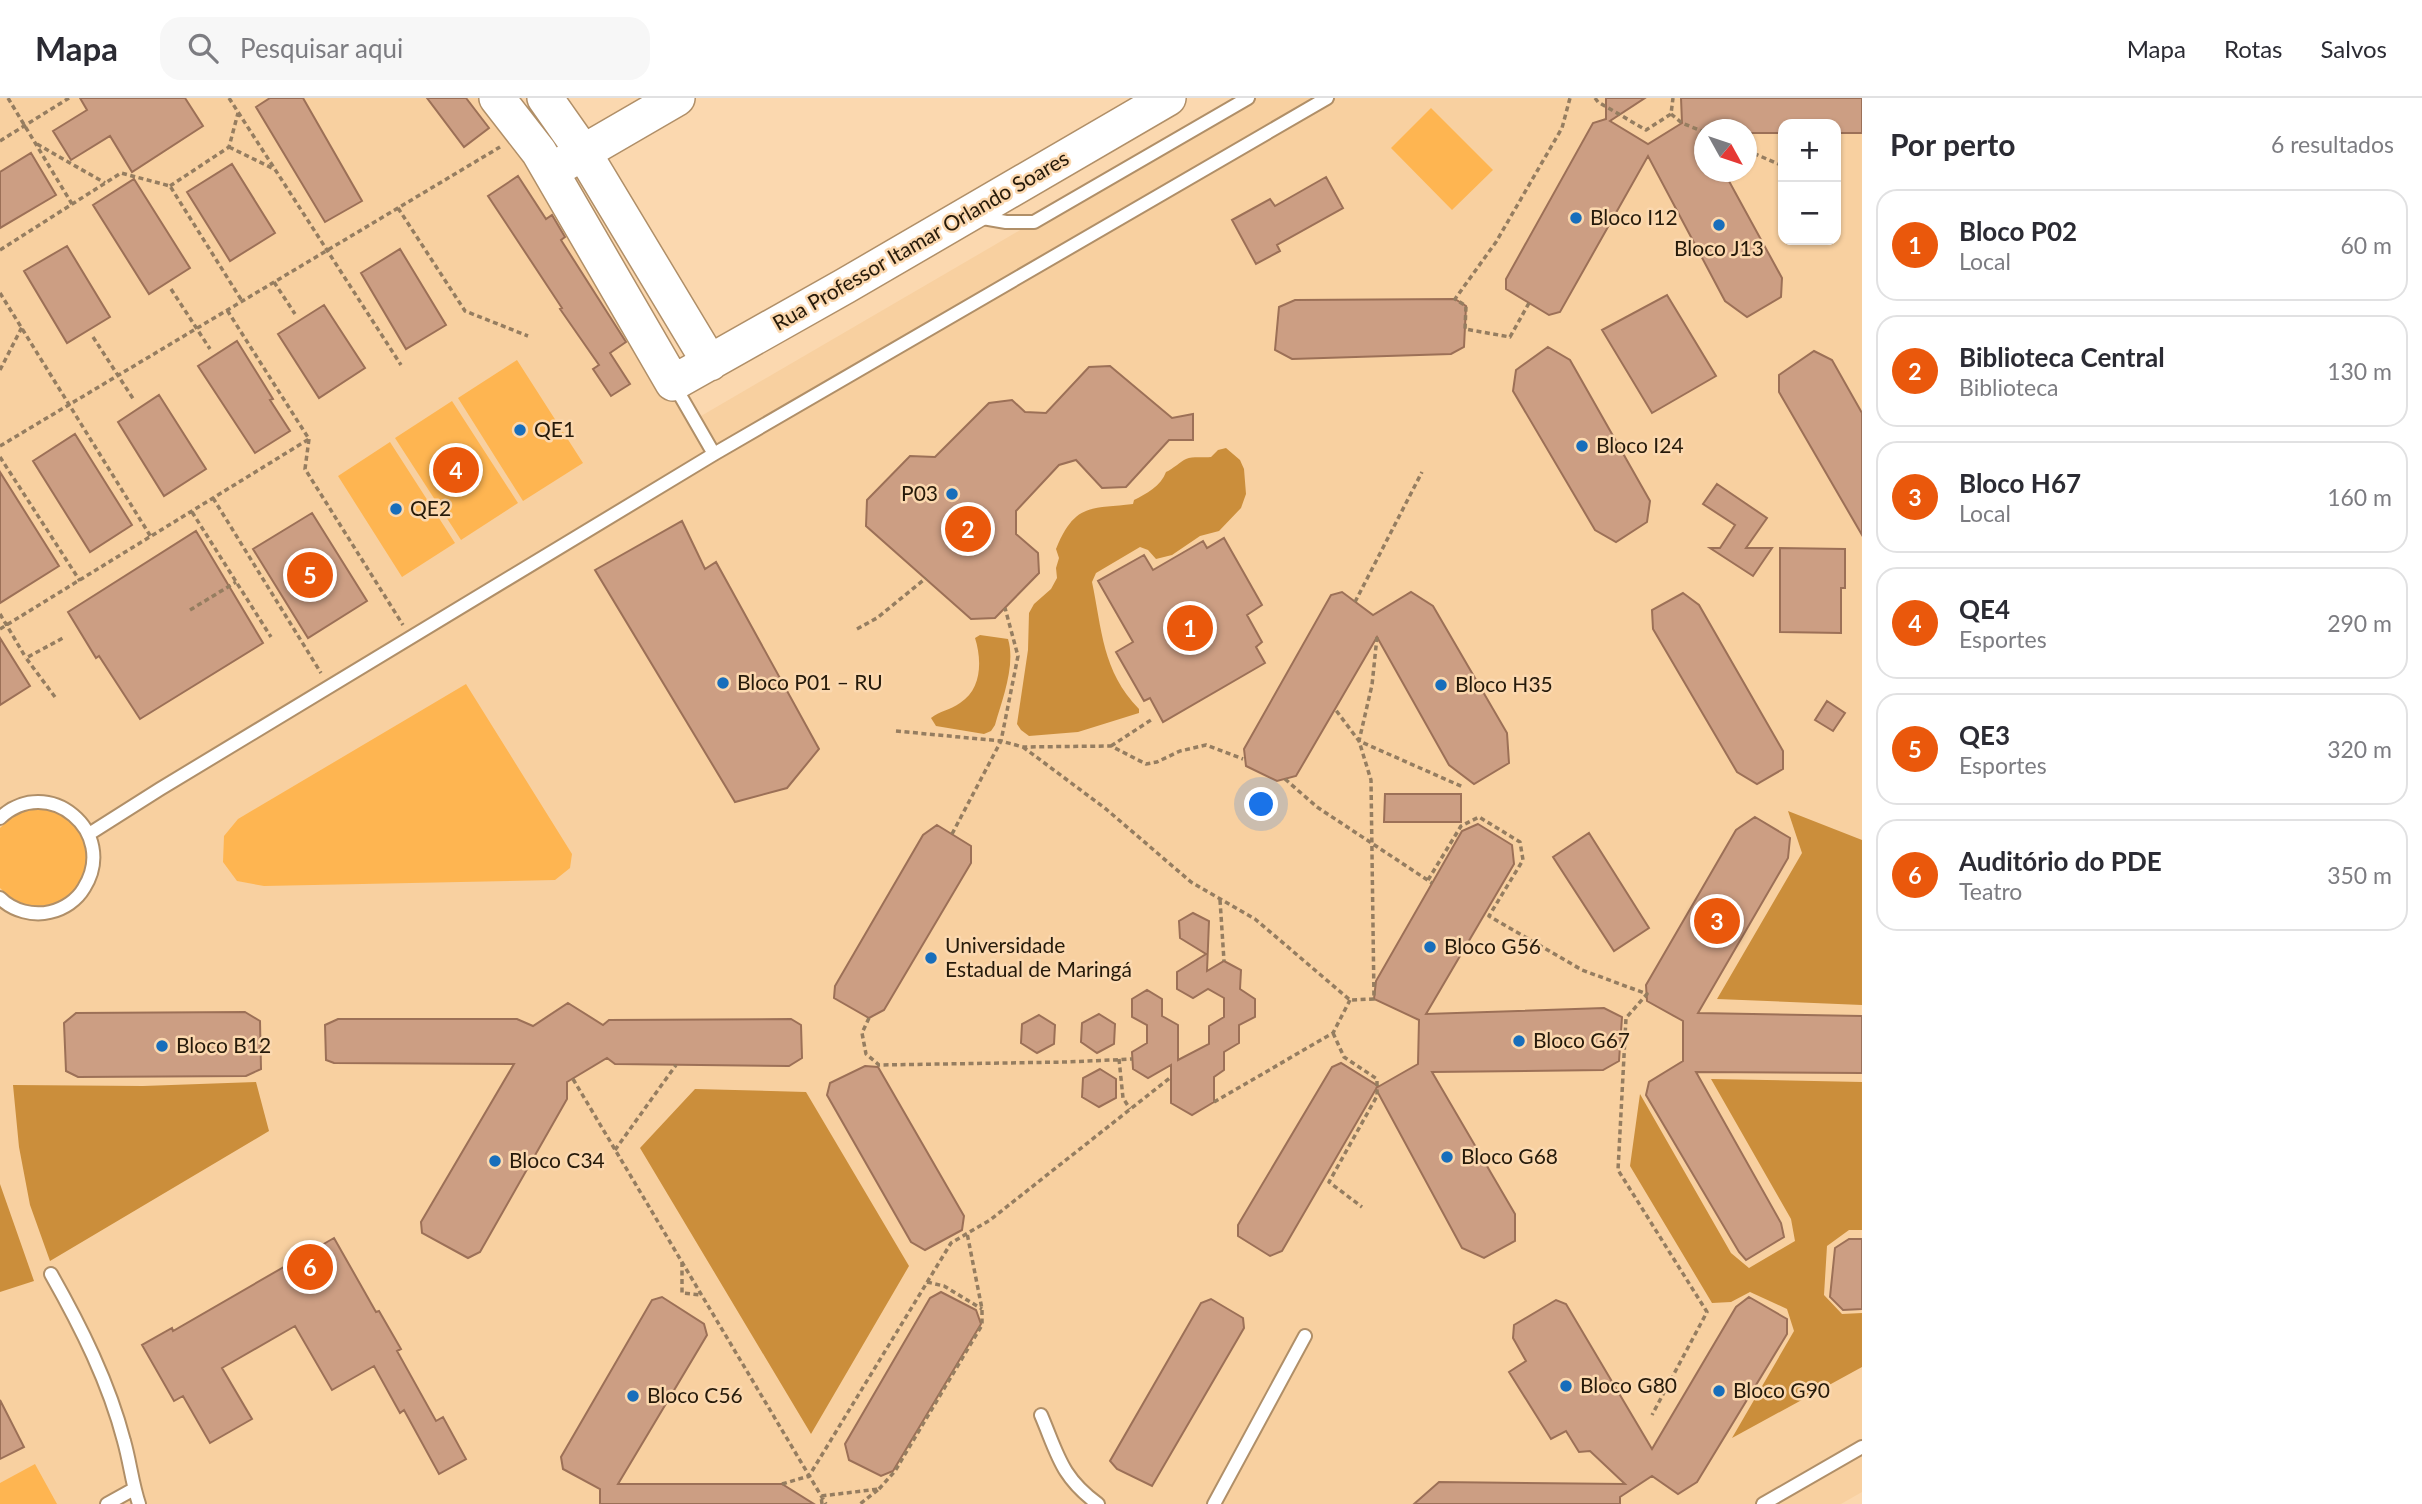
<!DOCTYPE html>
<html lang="pt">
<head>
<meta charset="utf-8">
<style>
  body { margin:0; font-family:Lato,sans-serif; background:#f7f7f7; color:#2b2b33 }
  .controls { position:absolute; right:21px; top:21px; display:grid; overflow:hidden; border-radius:14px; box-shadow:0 2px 5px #0004 }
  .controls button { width:63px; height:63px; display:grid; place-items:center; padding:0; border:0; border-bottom:2px solid #e1e1e2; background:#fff; color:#2b2b33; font:35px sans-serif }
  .compass { position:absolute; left:1694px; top:21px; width:63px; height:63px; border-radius:50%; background:#fff; box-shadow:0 2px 5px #0004; rotate:130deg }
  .you { position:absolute; left:1262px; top:707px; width:24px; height:24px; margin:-18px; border:5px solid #fff; border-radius:50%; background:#1a73e8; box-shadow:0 0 0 10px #1a73e833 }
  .badge { display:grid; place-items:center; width:46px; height:46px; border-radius:50%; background:#ea580c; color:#fff; font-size:23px; font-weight:700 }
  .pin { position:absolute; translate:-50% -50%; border:4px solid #fff; box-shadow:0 2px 7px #0006 }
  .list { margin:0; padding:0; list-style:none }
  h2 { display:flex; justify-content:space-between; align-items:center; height:91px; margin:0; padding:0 28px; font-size:30px }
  h2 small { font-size:23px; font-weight:400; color:#7c7c81 }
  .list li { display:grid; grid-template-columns:46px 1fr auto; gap:21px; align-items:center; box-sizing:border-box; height:112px; margin:0 14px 14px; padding:0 14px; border:2px solid #e1e1e2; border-radius:21px }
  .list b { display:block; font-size:26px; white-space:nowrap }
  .list p { margin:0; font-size:23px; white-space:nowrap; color:#7c7c81 }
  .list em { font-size:23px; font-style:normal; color:#7c7c81 }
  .icon { flex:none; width:38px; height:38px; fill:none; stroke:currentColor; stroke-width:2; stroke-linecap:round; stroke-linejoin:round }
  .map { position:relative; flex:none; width:1862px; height:1406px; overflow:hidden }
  header { display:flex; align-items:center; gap:42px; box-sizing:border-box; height:98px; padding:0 35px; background:#fff; border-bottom:2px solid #e1e1e2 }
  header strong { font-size:33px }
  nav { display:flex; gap:38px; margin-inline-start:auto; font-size:24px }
  .search { width:490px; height:63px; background:#f7f7f7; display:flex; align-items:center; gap:18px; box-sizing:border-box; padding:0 24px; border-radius:21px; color:#7c7c81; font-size:26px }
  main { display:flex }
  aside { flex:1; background:#fff }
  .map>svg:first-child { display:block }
  .built { fill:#f8d0a0; fill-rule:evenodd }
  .green { fill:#feb551 }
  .forest { fill:#cb8e3b }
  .building { fill:#cc9e83; stroke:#9c7057; stroke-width:2 }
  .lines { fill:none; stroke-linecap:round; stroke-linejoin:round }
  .lane-casing { stroke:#b08f68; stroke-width:16 }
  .secondary-casing { stroke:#b08f68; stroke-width:38 }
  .path { stroke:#957d60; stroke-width:3.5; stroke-dasharray:5 3.5; stroke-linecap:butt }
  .lane { stroke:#fff; stroke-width:12 }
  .secondary { stroke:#fff; stroke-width:35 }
  .poi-dot { fill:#186ebb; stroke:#fbd8af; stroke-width:2.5 }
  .labels { text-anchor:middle; stroke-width:5; stroke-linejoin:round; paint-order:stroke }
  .poi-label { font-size:21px; fill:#261a0a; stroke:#fbd8af; text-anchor:start }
  .street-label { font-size:21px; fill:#261a0a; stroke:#fbd8af }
</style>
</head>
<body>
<header>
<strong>Mapa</strong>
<div class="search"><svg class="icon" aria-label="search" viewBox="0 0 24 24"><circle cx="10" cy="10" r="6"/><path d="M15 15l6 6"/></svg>Pesquisar aqui</div>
<nav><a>Mapa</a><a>Rotas</a><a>Salvos</a></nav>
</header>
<main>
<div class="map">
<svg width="1862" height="1406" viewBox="0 0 1862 1406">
  <rect width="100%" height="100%" fill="#fbd8af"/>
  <path class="built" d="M0 0H493L546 74 689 325 1034 124 1235 0H1862V1394L1841 1406H0ZM1783 26H1836V142H1783ZM1704 32H1746V74H1704Z"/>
  <path class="green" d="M1431 10 1493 72 1452 112 1391 50Z
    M517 262 583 365 523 403 458 300Z
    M452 303 518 405 461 442 395 340Z
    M390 344 455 445 402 479 338 378Z
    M466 586 572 756 570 770 555 782 264 788 237 783 223 764 224 738 238 721Z
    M31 711C42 711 53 711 63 716 87 730 95 764 79 787 60 816 22 814 0 790V730L15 716Z
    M35 1366 57 1406H0V1385Z"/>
  <path class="forest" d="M1226 350 1240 362 1244 371 1246 396 1241 410 1219 433 1200 438 1172 457 1156 461 1148 452 1140 449 1096 475 1092 484C1102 531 1102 573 1139 611V615L1078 634 1029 638 1021 632 1017 626 1028 552 1029 515 1034 506 1051 491 1057 480 1056 470 1059 460 1056 451C1075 405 1090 411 1133 406L1134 402C1146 396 1161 388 1166 374 1173 371 1181 363 1186 361 1193 358 1204 360 1211 359L1218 352Z
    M980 537 1008 541C1016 567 1002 602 995 627L991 633 984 636 936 628 931 620C939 613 951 612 960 605 982 591 982 562 975 540Z
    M1788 713 1862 742V907L1717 901 1802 755Z
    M1711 981 1862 984V1132H1849L1827 1148 1824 1197 1842 1216 1862 1215V1269L1732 1340 1794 1233 1787 1211 1750 1194 1731 1204 1712 1205 1630 1068 1640 996 1731 1155 1749 1170 1795 1143 1791 1121Z
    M256 984 269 1033 50 1163 30 1107 19 1049 13 987 143 988Z
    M695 991 806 994 909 1168 811 1336 640 1050Z
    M0 1086 34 1183 0 1194Z"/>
  <path class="building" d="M80 0H185L203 28 132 74 110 38 71 62 53 33 87 12Z
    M270 0H303L362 103 325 124 256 9Z
    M427 0H466L489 30 464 49Z
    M1606 0H1645L1610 23 1648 46 1682 25 1681 0H1862V35H1836V26H1783V35H1746V32H1704V74H1724L1782 180 1781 199 1747 219 1725 203 1648 58 1560 214 1549 217 1506 191V181L1593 25 1606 21Z
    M31 55 56 97 0 130V74Z
    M232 66 275 135 230 163 187 94Z
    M518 78 546 121 552 117 565 139 561 142 626 244 610 255 630 286 611 298 593 271 599 267 560 211 562 210 488 98Z
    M1326 79 1343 110 1277 147 1280 153 1256 166 1232 122 1270 101 1275 108Z
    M134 81 190 170 149 196 93 107Z
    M67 148 110 219 67 245 24 173Z
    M400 151 446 227 406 251 361 175Z
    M1667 197 1716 278 1652 315 1602 232Z
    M1455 201 1466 208 1464 249 1451 256 1292 261 1275 252 1279 209 1295 202Z
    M324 207 365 270 319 300 278 236Z
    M237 243 273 301 270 302 290 333 255 355 198 268Z
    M1548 249 1570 262 1650 403 1647 424 1616 444 1595 432 1513 293 1516 272Z
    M1814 253 1832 262 1862 315V437L1779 294V277Z
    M1110 268 1172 320 1193 316V342H1169L1126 389 1102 390 1076 362 1059 367 1016 413V436L1038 455 1039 475 995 520 971 521 866 428 867 402 910 358 935 359 989 305 1012 302 1025 314 1046 315 1089 269Z
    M159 297 206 371 164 398 118 324Z
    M75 336 132 427 90 454 33 363Z
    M0 374 59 468 0 505Z
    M1717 386 1767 420 1746 450H1772L1753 478 1710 450H1720L1735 427 1703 406Z
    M312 415 367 503 308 540 253 451Z
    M682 423 705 471 716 464 819 651 787 690 735 704 595 472Z
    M196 433 263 545 140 621 99 558 96 560 68 514Z
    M1224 440 1262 507 1247 517 1262 544 1256 549 1265 565 1163 624 1150 600 1144 603 1116 554 1133 544 1098 483 1144 457 1153 472 1203 443 1207 450Z
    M1780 450 1845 451V490H1841V535L1780 534Z
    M1342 494 1373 517 1411 494 1433 508 1507 635 1509 665 1474 686 1449 667 1377 539 1296 678 1277 683 1246 668 1244 651 1331 497Z
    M1683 495 1699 507 1783 653V671L1757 686 1737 674 1653 531 1652 512Z
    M0 540 30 588 0 607Z
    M1827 603 1845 615 1833 633 1815 622Z
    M1385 696H1461V724H1384Z
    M1755 719 1790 740 1788 760 1698 915 1862 918V975L1696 974 1781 1125 1784 1139 1746 1162 1739 1154 1646 997 1649 984 1683 963V923L1647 903 1646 887 1736 732Z
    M1478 726 1512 747 1514 766 1426 916 1604 910 1622 919 1619 963 1603 972 1432 974 1515 1116V1143L1484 1160 1462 1150 1376 991 1282 1153 1270 1158 1238 1138V1127L1332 969 1341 965 1378 988 1376 990 1418 966 1419 922 1374 901 1376 883 1462 733Z
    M937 727 971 748V765L884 912 869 920 834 900 835 888 923 737Z
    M1589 735 1649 830 1614 853 1553 759Z
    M1193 815 1209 823 1207 873 1224 863 1241 872 1240 891 1255 901V919L1239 927V945L1224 954V972L1214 979V1004L1192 1017 1171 1005V967L1148 980 1133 971 1132 954 1147 945V927L1132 919V901L1147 892 1162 901V918L1178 927V962L1209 946V928L1224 919V900L1208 891 1193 900 1177 891V874L1206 856 1180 840 1179 823Z
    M568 905 603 927 609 922 791 921 801 927 802 960 789 968 615 966 607 960 567 984V1001L480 1154 468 1160 422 1135 421 1124 514 966 334 965 326 962 325 927 338 921H517L533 928Z
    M245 914 260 923 261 971 246 978 78 979 66 973 64 925 76 915Z
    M1099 916 1115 926 1114 946 1097 955 1081 944 1082 925Z
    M1039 917 1055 927 1054 946 1037 955 1021 945 1022 926Z
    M865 968 878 969 964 1118 962 1132 925 1152 911 1144 827 997 830 985Z
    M1100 971 1116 981V1000L1099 1009 1082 999 1083 980Z
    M334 1140 376 1214 379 1213 401 1251 397 1253 436 1323 443 1319 466 1361 439 1376 404 1312 400 1315 374 1268 332 1292 295 1228 222 1270 252 1321 210 1345 183 1298 174 1303 142 1247 172 1230 173 1233Z
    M1849 1141H1862V1211L1843 1212 1830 1199 1835 1150Z
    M941 1194 976 1212 981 1226 893 1373 881 1378 849 1362 845 1346 930 1200Z
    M662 1199 704 1226 707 1237 618 1386H782L814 1406H600V1391L563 1371 561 1359 652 1202Z
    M1749 1199 1787 1221V1236L1697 1384 1678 1396 1652 1378 1620 1399V1406H1414L1439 1384 1625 1386 1590 1353 1579 1354 1566 1333 1551 1341 1509 1274 1526 1263 1513 1240 1514 1227 1556 1202 1566 1206 1652 1351 1736 1209Z
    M1211 1201 1243 1220 1244 1230 1152 1388 1117 1371 1110 1363 1201 1205Z
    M0 1302 24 1349 0 1361Z"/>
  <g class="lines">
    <g class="lane-casing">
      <path id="lane" d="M977 119 1006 124H1034L1248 0
        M673 285 714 356
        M0 720C48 675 119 734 84 790 77 802 64 811 50 814 33 818 13 813 0 800
        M89 736 160 691 714 356 1327 0
        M51 1176C81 1229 109 1285 124 1343 130 1364 132 1385 139 1406
        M1041 1317C1058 1357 1061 1379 1098 1406
        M107 1406 134 1391
        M1214 1406 1305 1238
        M1763 1406 1862 1349"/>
    </g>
    <g class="secondary-casing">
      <path id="secondary" d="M497 0 539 54 673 285 845 188 1168 0
        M545 0 583 54 710 265
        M565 65 677 0"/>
    </g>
    <path class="path" d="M8 0 72 106
      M229 0 401 267
      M1595 0 1598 4 1646 32 1671 16 1673 0
      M1671 16 1682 25 1704 34
      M0 43 69 0
      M37 46 105 85
      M229 49 274 71
      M1746 52 1783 68
      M170 88 229 49 238 15
      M398 110 465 213 528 238
      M0 152 121 75 170 88 242 203
      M274 184 295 216
      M171 191 210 251
      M0 195 151 439
      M1529 205 1510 239 1465 231 1466 208 1455 201 1496 144 1562 30 1570 0
      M93 239 134 302
      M0 272 22 229
      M309 341 305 371 403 527
      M0 348 500 49
      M0 359 80 483
      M213 400 321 575
      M192 414 271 539
      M1355 504 1422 374
      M190 512 236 484
      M0 516 26 560
      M0 531 309 341 227 212
      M857 531 877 520 926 480
      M1377 539 1372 587 1359 643 1463 689
      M55 599 26 560 63 540
      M896 633 1001 643 1023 649 1111 648 1146 666 1157 664 1180 653 1206 647 1243 661
      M1111 648 1151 622
      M1023 649 1106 711 1191 784 1255 821 1350 902 1374 901 1371 682 1359 643 1335 611
      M1285 681 1317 709 1432 785
      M952 736 1001 643 1018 558 1005 510
      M1428 782 1461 728 1479 719 1520 744 1523 762 1489 818 1582 872 1647 896 1626 920 1618 1072 1707 1214 1652 1317
      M1220 802 1224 863
      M869 920 862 935 866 956 879 967 1067 964 1132 961
      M1333 935 1344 959 1377 981V998L1329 1084 1362 1109
      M1119 961 1123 1000 1130 1011
      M573 981 826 1406
      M1214 1004 1333 935 1350 902
      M615 1052 676 967
      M682 1164V1195L702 1197
      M927 1184 944 1188 982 1211
      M782 1386 809 1378 951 1145 990 1122 1171 979
      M879 1391 895 1373 982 1227V1211L967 1135
      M822 1406 821 1398 879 1391 860 1406"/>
    <use href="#lane" class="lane"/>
    <use href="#secondary" class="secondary"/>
  </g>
  <g class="poi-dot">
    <circle cx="1576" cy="120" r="7"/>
    <circle cx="1719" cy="127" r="7"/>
    <circle cx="520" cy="332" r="7"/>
    <circle cx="1582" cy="348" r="7"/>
    <circle cx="952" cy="396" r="7"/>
    <circle cx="396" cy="411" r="7"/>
    <circle cx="723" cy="585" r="7"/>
    <circle cx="1441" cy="587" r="7"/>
    <circle cx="1430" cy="849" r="7"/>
    <circle cx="931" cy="860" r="7"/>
    <circle cx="1519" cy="943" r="7"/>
    <circle cx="162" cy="948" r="7"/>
    <circle cx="1447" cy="1059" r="7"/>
    <circle cx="495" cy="1063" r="7"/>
    <circle cx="1566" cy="1288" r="7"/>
    <circle cx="1719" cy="1293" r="7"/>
    <circle cx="633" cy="1298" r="7"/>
  </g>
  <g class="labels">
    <g class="poi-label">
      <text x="1590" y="127">Bloco I12</text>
      <text x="1719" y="158" text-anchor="middle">Bloco J13</text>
      <text x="534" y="339">QE1</text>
      <text x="1596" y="355">Bloco I24</text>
      <text x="938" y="403" text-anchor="end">P03</text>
      <text x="410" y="418">QE2</text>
      <text x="737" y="592">Bloco P01 – RU</text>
      <text x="1455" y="594">Bloco H35</text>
      <text x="945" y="855">Universidade<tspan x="945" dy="24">Estadual de Maringá</tspan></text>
      <text x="1444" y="856">Bloco G56</text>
      <text x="1533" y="950">Bloco G67</text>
      <text x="176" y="955">Bloco B12</text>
      <text x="1461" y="1066">Bloco G68</text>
      <text x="509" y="1070">Bloco C34</text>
      <text x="1580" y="1295">Bloco G80</text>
      <text x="1733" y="1300">Bloco G90</text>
      <text x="647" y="1305">Bloco C56</text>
    </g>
    <g class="street-label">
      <text transform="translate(921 143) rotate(-30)" y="7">Rua Professor Itamar Orlando Soares</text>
    </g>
  </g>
</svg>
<div class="controls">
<button>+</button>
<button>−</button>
</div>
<svg class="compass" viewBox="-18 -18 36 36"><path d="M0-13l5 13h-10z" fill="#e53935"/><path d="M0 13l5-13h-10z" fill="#7c7c81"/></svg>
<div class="you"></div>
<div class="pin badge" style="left:1190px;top:530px">1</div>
<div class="pin badge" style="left:968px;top:431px">2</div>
<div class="pin badge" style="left:1717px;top:823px">3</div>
<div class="pin badge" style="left:456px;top:372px">4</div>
<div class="pin badge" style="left:310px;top:477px">5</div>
<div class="pin badge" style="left:310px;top:1169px">6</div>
</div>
<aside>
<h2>Por perto<small>6 resultados</small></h2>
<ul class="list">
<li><span class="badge">1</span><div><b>Bloco P02</b><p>Local</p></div><em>60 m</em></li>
<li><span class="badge">2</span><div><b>Biblioteca Central</b><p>Biblioteca</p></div><em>130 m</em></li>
<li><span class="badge">3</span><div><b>Bloco H67</b><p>Local</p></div><em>160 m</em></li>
<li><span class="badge">4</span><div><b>QE4</b><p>Esportes</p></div><em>290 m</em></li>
<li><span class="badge">5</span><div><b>QE3</b><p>Esportes</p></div><em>320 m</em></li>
<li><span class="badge">6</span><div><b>Auditório do PDE</b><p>Teatro</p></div><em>350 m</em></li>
</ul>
</aside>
</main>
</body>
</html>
